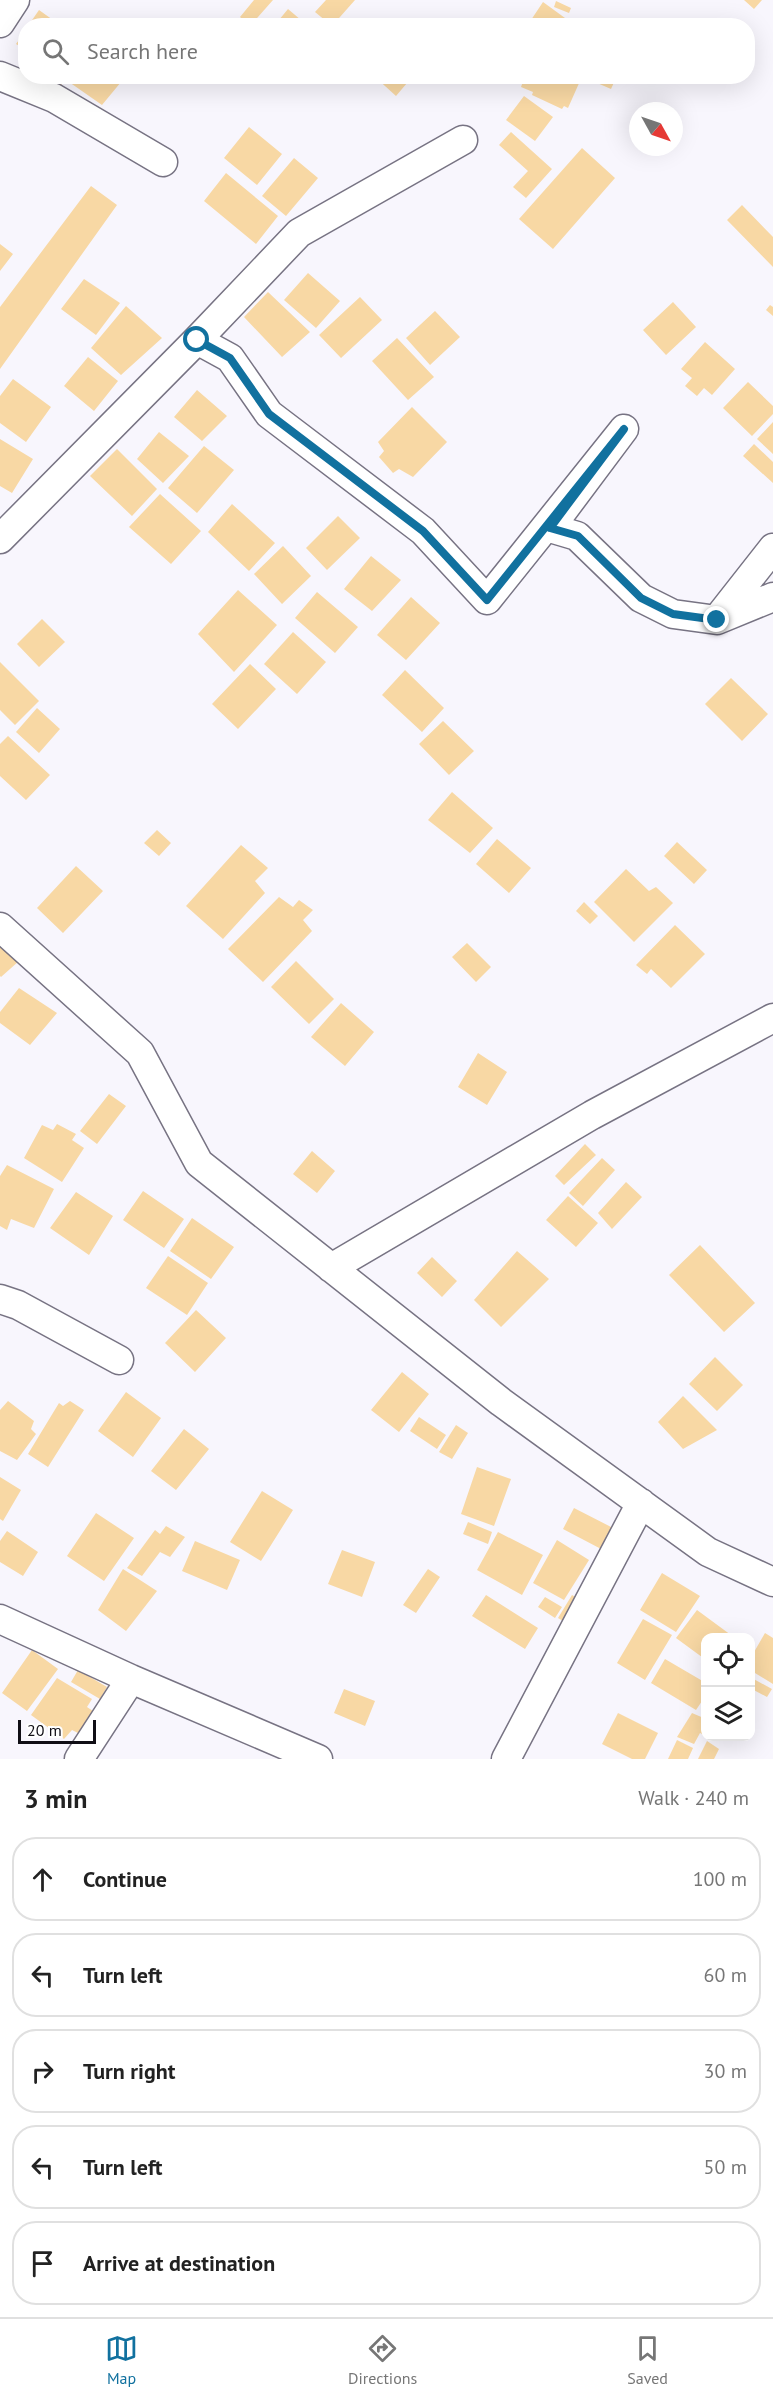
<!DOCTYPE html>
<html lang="en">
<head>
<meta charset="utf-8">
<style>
  body { margin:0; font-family:"PT Sans",sans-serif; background:#f6f6f6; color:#222 }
  .controls { position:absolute; right:18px; bottom:18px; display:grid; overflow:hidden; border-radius:12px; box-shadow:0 6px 24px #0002 }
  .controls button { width:54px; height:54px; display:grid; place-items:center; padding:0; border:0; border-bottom:2px solid #e0e0e0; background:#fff; color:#222; font:30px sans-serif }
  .compass { position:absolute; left:629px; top:102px; width:54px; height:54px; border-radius:50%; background:#fff; box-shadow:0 6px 24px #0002; rotate:130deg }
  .scale { position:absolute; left:18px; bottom:15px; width:78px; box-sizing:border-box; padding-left:6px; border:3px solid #100e15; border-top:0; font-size:16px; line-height:21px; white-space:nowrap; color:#100e15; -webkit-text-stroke:4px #fff; paint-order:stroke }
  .stop { position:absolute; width:18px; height:18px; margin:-14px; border:4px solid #11719f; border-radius:50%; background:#fff }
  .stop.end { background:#11719f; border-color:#fff; box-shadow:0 2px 6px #0008 }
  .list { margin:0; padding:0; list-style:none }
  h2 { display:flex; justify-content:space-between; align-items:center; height:78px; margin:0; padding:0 24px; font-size:26px }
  h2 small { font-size:20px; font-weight:400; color:#767676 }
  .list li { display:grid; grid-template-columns:39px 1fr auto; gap:18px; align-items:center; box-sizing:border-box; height:84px; margin:0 12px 12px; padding:0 12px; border:2px solid #e0e0e0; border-radius:24px }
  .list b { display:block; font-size:22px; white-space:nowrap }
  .list em { font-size:20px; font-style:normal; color:#767676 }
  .icon { flex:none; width:33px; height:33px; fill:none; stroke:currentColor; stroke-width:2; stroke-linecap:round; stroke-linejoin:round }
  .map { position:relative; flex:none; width:773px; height:1759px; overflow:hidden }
  .search { position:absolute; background:#fff; box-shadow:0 6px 24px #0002; left:18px; right:18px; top:18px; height:66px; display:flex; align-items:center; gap:15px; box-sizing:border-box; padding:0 21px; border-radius:24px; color:#767676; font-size:22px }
  .sheet { height:558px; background:#fff }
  nav { display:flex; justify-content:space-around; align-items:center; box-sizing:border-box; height:84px; border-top:2px solid #e0e0e0; background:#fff; font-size:16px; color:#767676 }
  nav a { display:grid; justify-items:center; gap:3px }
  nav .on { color:#11719f }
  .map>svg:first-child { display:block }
  .building { fill:#f8d8a4 }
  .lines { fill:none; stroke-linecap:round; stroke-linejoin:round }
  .minor-casing { stroke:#777383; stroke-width:31 }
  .minor { stroke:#fff; stroke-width:28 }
  .route { stroke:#11719f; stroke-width:8 }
</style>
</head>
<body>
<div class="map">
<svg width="773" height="1759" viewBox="0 0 773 1759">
  <rect width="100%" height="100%" fill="#f8f6fd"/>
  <path class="building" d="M254 0H273L250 26 240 17Z
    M326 0H355L332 26 315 12Z
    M744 0H762L754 9Z
    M556 1 571 8 569 13 554 7Z
    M543 2 576 26H527Z
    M288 9 308 26H274Z
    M39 10 53 20 49 26H28Z
    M26 30V50L16 44Z
    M43 76H68L59 88Z
    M73 76H126L102 105 69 82Z
    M374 76H413L396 96Z
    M525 76H570L580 81 568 108 564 106 562 109 532 95 533 92 521 87Z
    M581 76H613L616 78 611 89Z
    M524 96 553 117 535 141 506 120Z
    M249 127 282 154 257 185 224 158Z
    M511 132 552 169 526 198 513 187 528 171 499 145Z
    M582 148 615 178 553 249 519 219Z
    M294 158 318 178 286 216 262 196Z
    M226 173 278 216 256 244 204 201Z
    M91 186 117 205 0 369V307Z
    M742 205 773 237V267L727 220Z
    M0 244 13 254 0 271Z
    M308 273 340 301 316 328 284 300Z
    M84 279 120 303 96 335 61 309Z
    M268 292 310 332 282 357 244 317Z
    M360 297 382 320 341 358 319 335Z
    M673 302 696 327 666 355 643 330Z
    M770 305 773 307V316L766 310Z
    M126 306 162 338 121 375 91 348Z
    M435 311 460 337 430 365 406 338Z
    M397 338 434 377 408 400 372 361Z
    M705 342 735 369 712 395 704 388 697 396 685 386 692 378 681 369Z
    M88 357 118 381 94 411 64 386Z
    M13 379 51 407 26 442 0 423V396Z
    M748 382 773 406V414L752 436 723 408Z
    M197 390 227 416 202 441 174 417Z
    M412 407 447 442 413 477 399 469 393 473 379 457 384 451 378 442Z
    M773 422V454L757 439Z
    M159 432 189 456 163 483 137 459Z
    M0 439 33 459 12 493 0 486Z
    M754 444 773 462V483L743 456Z
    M204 446 234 470 197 513 168 488Z
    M117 449 157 489 132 516 90 476Z
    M160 494 201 531 171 564 129 527Z
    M232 504 275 543 249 571 208 532Z
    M338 516 360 538 327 570 306 548Z
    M283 546 311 576 282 604 254 574Z
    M371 556 401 580 372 611 344 589Z
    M238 590 277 625 234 672 198 634Z
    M317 592 358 627 335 653 295 618Z
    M411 597 440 623 406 660 377 635Z
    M42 619 65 642 39 667 17 644Z
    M293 632 326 662 297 694 264 664Z
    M0 662 39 701 15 725 0 710Z
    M250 664 276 689 238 729 212 704Z
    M405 670 444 708 422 732 382 695Z
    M731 678 768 714 742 741 705 704Z
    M37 708 60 729 39 753 16 732Z
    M443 721 474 751 449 775 419 744Z
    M8 736 50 775 26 800 0 776V744Z
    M452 792 493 828 470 853 428 820Z
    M157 830 171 843 159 856 144 843Z
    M497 839 531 868 509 893 476 864Z
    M677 842 707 870 694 884 664 856Z
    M241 845 268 868 255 881 265 893 223 939 186 906Z
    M76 866 103 891 63 933 37 908Z
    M626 869 649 891 656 887 673 903 634 942 594 902Z
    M279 897 293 907 299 900 313 910 303 920 312 931 263 982 228 949Z
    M584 902 598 916 590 924 576 911Z
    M675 925 705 954 671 988 651 969 647 974 636 965Z
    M0 941 19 961 1 977 0 976Z
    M467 943 491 967 476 982 452 957Z
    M296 961 334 999 309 1024 271 987Z
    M19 988 57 1013 30 1045 0 1023V1012Z
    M341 1003 374 1032 345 1066 311 1037Z
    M478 1053 507 1072 487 1105 458 1087Z
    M109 1094 126 1106 97 1144 80 1131Z
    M57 1124 76 1134 72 1140 84 1148 62 1182 24 1158 42 1125 53 1130Z
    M585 1144 596 1155 564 1185 555 1176Z
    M312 1151 335 1171 317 1193 293 1174Z
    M602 1158 615 1170 583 1206 569 1193Z
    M7 1165 54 1189 34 1228 11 1219 7 1230 0 1226V1176Z
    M626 1182 642 1197 612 1229 598 1213Z
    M143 1191 184 1219 164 1248 123 1220Z
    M76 1192 113 1216 89 1255 50 1228Z
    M568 1196 598 1223 576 1247 546 1220Z
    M192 1218 234 1247 211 1279 170 1251Z
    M700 1245 755 1303 724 1332 669 1275Z
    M517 1251 549 1279 501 1327 474 1300Z
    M168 1256 208 1283 187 1315 146 1288Z
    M432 1257 457 1281 442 1297 417 1273Z
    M196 1310 226 1338 195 1372 165 1343Z
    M715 1357 743 1385 717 1411 689 1384Z
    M402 1372 429 1394 399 1432 371 1410Z
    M126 1392 161 1418 133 1457 98 1431Z
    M683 1396 717 1430 683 1449 658 1422Z
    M8 1401 34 1421 31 1429 36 1434 17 1460 0 1451V1410Z
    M70 1401 84 1410 48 1467 28 1454 59 1403 63 1406Z
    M419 1417 446 1435 437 1449 410 1431Z
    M456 1425 468 1433 452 1459 439 1452Z
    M184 1429 209 1449 176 1490 151 1471Z
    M477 1467 511 1479 494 1526 461 1514Z
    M0 1477 21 1490 3 1521 0 1519Z
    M262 1491 293 1510 261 1561 230 1542Z
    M574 1508 615 1529 603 1550 563 1529Z
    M96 1513 134 1538 104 1581 67 1556Z
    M468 1522 492 1532 488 1544 463 1534Z
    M166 1526 185 1537 170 1557 160 1552 142 1576 127 1568 155 1530 160 1534Z
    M7 1531 38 1552 23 1576 0 1562V1541Z
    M498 1532 543 1555 522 1595 477 1570Z
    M557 1540 589 1560 564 1600 533 1583Z
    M195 1541 240 1560 227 1590 182 1571Z
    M342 1550 375 1562 362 1597 328 1584Z
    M123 1569 157 1591 126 1631 98 1610Z
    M428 1569 440 1577 416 1613 403 1605Z
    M662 1573 700 1596 676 1632 640 1610Z
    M486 1595 538 1628 525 1649 472 1616Z
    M572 1595 582 1601 568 1624 558 1618Z
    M545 1597 562 1607 555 1618 538 1607Z
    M697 1610 735 1638H706V1660L676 1638Z
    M643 1619 672 1635 645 1680 617 1663Z
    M765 1633 773 1638V1684L750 1670V1659Z
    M32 1650 58 1669 27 1711 2 1693Z
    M665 1659 706 1683V1695L696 1710 651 1683Z
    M78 1670 107 1687 100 1699 71 1682Z
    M750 1677 772 1689 767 1697 750 1688Z
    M57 1678 92 1699 87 1707 96 1713 82 1735 72 1730 64 1739 31 1715Z
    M344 1689 375 1701 365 1726 334 1713Z
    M618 1713 658 1733 645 1759H632L602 1744Z
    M692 1713 706 1719V1736L700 1733 694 1744 677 1737Z
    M677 1740 693 1748 688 1759H668Z
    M707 1741 719 1749 714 1759H698Z"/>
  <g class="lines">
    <g class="minor-casing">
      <path id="minor" d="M0 23 15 0
        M0 76 54 98 163 162
        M197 340 230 358 269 414 423 531 487 600 624 429 550 528 577 536 641 598 673 614 717 620 773 597
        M0 539 197 340 299 233 463 140
        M718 618 773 548
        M0 927 140 1053 199 1163 501 1402 708 1552 773 1582
        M331 1268 592 1115 773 1018
        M0 1299 18 1305 119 1360
        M0 1619 131 1679 318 1759
        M79 1759 131 1679
        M506 1759 641 1503"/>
    </g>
    <use href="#minor" class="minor"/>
  </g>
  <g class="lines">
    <path class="route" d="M197 340 230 358 269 414 423 531 487 600 624 429 550 528 578 536 641 598 673 614 717 620"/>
  </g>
</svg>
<div class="controls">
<button><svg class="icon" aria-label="locate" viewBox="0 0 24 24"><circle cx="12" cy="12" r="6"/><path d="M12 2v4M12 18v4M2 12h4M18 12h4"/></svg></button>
<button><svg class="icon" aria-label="layers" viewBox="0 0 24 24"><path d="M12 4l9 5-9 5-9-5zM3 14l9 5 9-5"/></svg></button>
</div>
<svg class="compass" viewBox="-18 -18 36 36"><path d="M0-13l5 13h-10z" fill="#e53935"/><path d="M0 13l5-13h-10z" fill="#767676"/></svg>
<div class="scale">20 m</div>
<div class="stop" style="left:197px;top:340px"></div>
<div class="stop end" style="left:717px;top:620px"></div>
<div class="search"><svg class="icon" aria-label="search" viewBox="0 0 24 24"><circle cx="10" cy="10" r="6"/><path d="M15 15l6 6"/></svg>Search here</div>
</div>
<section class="sheet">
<h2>3 min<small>Walk · 240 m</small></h2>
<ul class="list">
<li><svg class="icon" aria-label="ahead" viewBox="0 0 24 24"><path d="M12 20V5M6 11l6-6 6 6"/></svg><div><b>Continue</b></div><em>100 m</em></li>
<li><svg class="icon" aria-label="left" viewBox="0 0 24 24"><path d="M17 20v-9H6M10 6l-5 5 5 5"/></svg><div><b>Turn left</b></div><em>60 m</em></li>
<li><svg class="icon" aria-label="right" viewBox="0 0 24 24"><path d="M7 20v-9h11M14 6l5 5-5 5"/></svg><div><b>Turn right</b></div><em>30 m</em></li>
<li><svg class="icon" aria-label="left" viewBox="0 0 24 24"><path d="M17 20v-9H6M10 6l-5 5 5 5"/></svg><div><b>Turn left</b></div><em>50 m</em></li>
<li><svg class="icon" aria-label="arrive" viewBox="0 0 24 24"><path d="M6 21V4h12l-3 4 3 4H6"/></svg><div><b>Arrive at destination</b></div></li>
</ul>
</section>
<nav>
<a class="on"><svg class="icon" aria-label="map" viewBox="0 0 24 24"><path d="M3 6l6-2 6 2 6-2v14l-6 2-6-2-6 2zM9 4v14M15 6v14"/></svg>Map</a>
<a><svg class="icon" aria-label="directions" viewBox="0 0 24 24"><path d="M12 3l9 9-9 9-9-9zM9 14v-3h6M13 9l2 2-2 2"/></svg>Directions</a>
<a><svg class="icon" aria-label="saved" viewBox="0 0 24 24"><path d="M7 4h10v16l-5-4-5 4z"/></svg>Saved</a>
</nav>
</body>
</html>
